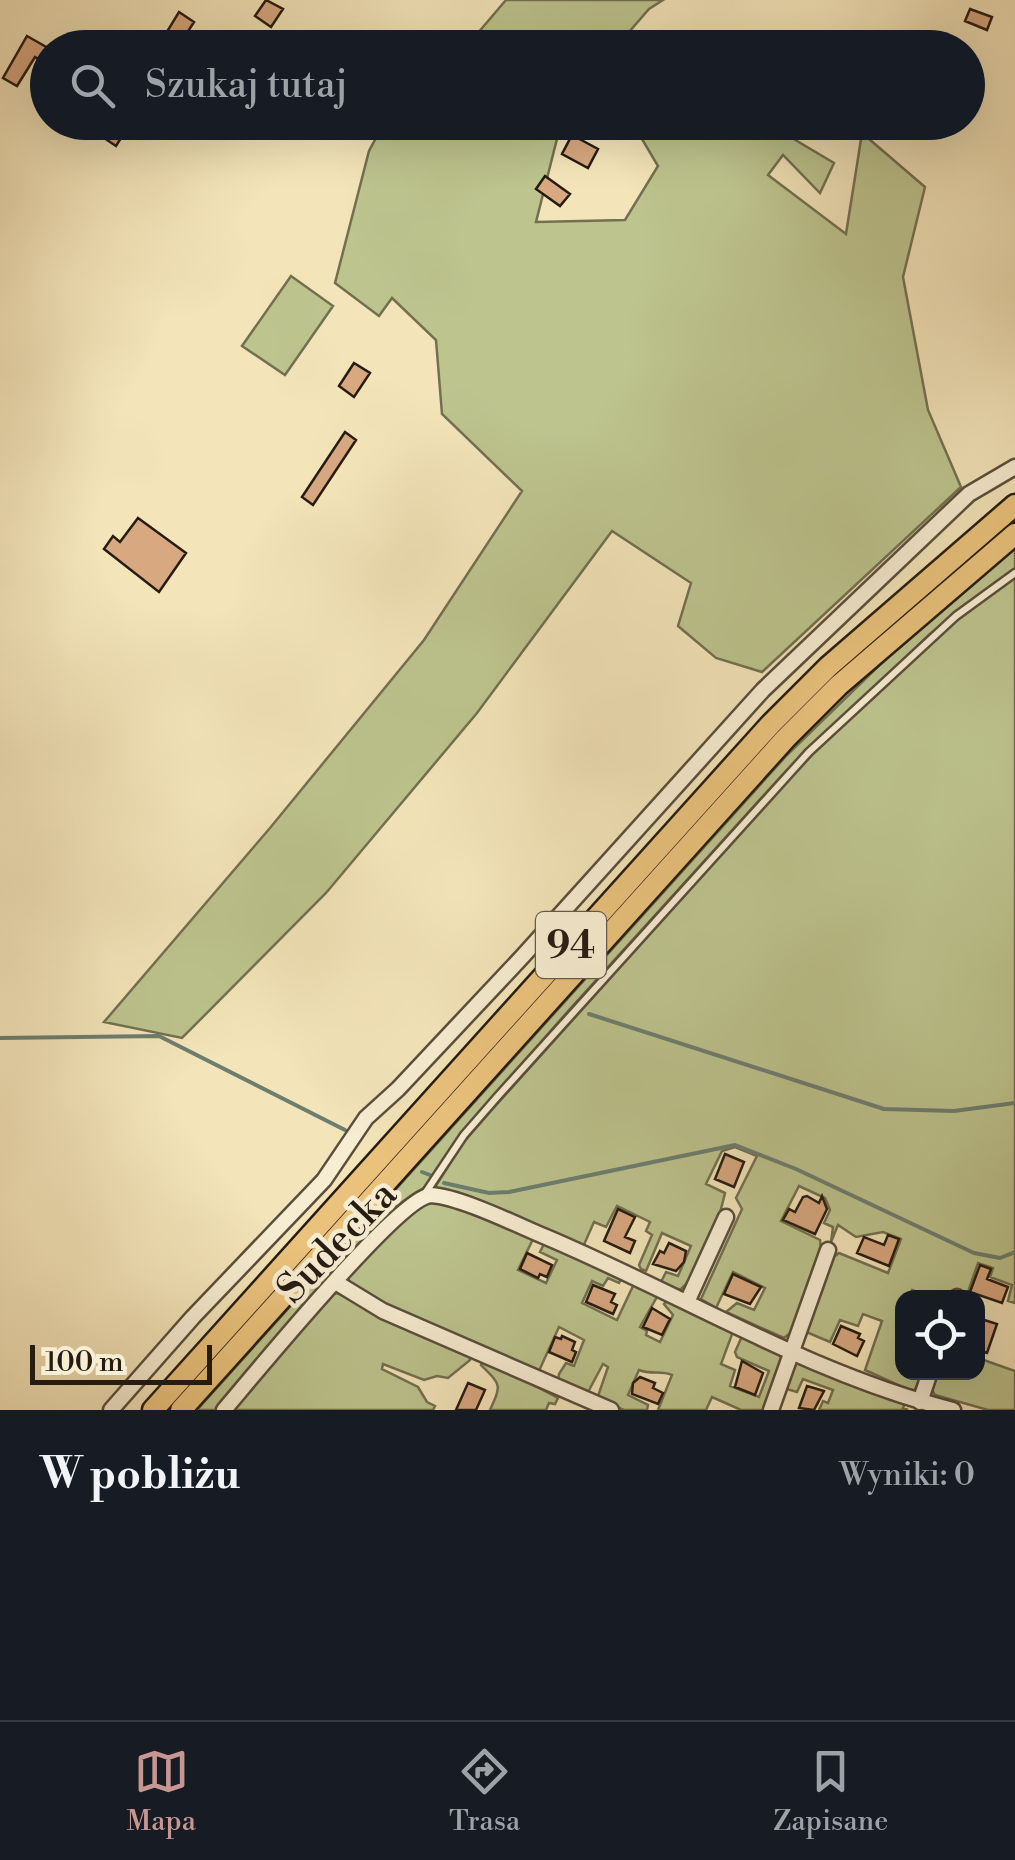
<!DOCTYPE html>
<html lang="pl">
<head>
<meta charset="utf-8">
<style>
  body { margin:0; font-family:"Libre Bodoni",serif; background:#20242c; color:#f1f3f6 }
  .controls { position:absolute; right:30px; bottom:30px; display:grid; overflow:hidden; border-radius:20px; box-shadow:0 10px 40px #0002 }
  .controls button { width:90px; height:90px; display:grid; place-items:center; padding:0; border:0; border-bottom:2px solid #363941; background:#171b24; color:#f1f3f6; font:50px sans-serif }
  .scale { position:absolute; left:30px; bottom:25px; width:182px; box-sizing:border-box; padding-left:10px; border:5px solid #261c12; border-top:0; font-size:28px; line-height:35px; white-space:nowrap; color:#261c12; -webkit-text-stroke:8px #f7edd2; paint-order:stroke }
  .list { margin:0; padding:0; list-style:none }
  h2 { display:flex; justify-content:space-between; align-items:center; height:130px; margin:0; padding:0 40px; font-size:42px }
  h2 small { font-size:32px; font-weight:400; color:#9ea1a6 }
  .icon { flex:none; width:55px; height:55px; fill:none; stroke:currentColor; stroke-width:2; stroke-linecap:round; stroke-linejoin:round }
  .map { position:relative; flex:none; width:1015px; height:1410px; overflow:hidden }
  .search { position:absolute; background:#171b24; box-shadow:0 10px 40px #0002; left:30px; right:30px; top:30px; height:110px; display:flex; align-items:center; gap:25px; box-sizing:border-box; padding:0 35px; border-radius:55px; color:#9ea1a6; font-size:38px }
  .sheet { height:310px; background:#171b24 }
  nav { display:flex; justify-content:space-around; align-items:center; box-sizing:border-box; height:140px; border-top:2px solid #363941; background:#171b24; font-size:28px; color:#9ea1a6 }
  nav a { display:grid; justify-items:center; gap:5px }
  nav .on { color:#c59692 }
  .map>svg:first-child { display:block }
  .green { fill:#bdc48e; stroke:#727050; stroke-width:2.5 }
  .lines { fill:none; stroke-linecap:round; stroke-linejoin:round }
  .stream { stroke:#6c7e70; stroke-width:4 }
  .building { fill:#d8a880; stroke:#261c12; stroke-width:2.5 }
  .lane-casing { stroke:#594e3c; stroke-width:11 }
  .street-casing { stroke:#594e3c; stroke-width:19 }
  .primary-casing { stroke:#261c12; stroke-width:25 }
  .lane { stroke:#f7edd2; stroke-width:6 }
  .street { stroke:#f7edd2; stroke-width:14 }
  .primary { stroke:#eac27c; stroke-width:20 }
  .labels { text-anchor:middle; stroke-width:9; stroke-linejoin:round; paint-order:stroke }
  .shield { fill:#f7edd2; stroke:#655b4c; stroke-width:2.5 }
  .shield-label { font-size:38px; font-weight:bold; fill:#261c12 }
  .street-label { font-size:40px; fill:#261c12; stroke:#f7edd2 }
</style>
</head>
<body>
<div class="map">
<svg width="1015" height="1410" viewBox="0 0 1015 1410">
  <rect width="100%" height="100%" fill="#f3e4b9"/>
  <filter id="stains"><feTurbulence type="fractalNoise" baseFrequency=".002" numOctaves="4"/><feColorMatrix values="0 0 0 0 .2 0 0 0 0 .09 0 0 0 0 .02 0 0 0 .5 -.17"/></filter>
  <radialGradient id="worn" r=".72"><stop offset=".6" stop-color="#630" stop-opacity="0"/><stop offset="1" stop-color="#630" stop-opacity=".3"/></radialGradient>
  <path class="green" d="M506 0H663L649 9 616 47H466Z
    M384 123H561L536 222 625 220 658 166 639 134 646 123H784L787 135 834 163 820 193 783 155 768 175 846 234 862 133 925 187 903 277 928 410 961 487 762 672 716 658 678 626 691 583 612 531 477 713 326 893 182 1038 104 1022 270 828 424 640 522 491 442 414 436 340 392 298 379 316 335 283 369 151Z
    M291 276 333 306 285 375 242 346Z
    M1015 548V570L930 634 786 771 569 1010 474 1119 425 1187 396 1214 220 1410H197L787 755 892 653Z
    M1015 577V1303L1008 1301 1012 1285 990 1277 993 1268 978 1263 967 1295 956 1292C940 1299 930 1297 912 1290L908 1297 902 1298V1372L922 1373 915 1390H909L865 1370 882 1321 863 1314 858 1326 840 1320 830 1342 804 1331 830 1260 839 1253 888 1273 901 1239 883 1232 856 1237 838 1225 831 1242 833 1227 824 1223 830 1210 825 1198 799 1186 781 1221 820 1240 821 1250 794 1330 784 1338 726 1312 737 1303 754 1310 765 1288 733 1272 716 1308 701 1299 742 1209 736 1198 757 1156 735 1147 722 1151 706 1184 725 1193 716 1229 692 1283 688 1282 680 1290 661 1282 666 1272 678 1276 691 1246 662 1233 646 1271 641 1269 639 1265 652 1235 646 1231 650 1222 617 1206 606 1227 594 1222 583 1247 435 1187 463 1143 490 1112 805 761 956 621Z
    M430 1197 535 1235 518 1270 546 1283 557 1260 540 1252 545 1242 622 1278 619 1283 608 1278 603 1286 592 1281 582 1303 617 1320 634 1284 658 1295 640 1327 647 1331 646 1335 660 1342 673 1315 664 1304 668 1300 734 1329 721 1364 735 1370 730 1386 759 1397 769 1371 737 1357 735 1352 743 1334 779 1351 782 1362 765 1410H741L712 1397 706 1410H658L672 1375C661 1370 651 1375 639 1370L628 1395 648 1405 647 1410H624L597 1399 608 1367 603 1364 587 1394 558 1382 559 1374 566 1363 574 1366 584 1340 559 1327 538 1373 449 1335 354 1291 347 1276 394 1225Z
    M337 1293 468 1352 470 1360 448 1378 437 1376 424 1380 383 1364 382 1369 418 1387 427 1402 435 1406 433 1410H228L332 1294Z
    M978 1358 1015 1371V1410H988L935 1395 931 1388 937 1373 978 1372Z
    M484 1359 558 1398 555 1404 549 1403 546 1410H490C502 1384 501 1385 481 1365Z
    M798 1363 905 1403 903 1408 908 1410H819L823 1401 828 1403 833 1390 803 1379 797 1392 783 1388 794 1365Z"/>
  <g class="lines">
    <path class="stream" d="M589 1014 884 1109 954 1111 1015 1103
      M0 1038 159 1036 345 1130
      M422 1172 430 1175
      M444 1183 489 1193 509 1192 735 1145 796 1169 974 1253 1000 1258 1015 1252"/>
  </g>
  <path class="building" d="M266 0 283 9 271 27 255 16Z
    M970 9 992 17 987 30 965 21Z
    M179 12 194 22 183 39 168 30Z
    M27 36 48 48V51L42 61 35 57 17 86 3 78Z
    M114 122H131L116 146 104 138Z
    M572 135 598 149 588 168 562 154Z
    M545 176 570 194 560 206 536 189Z
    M354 363 370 373 354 397 339 386Z
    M345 432 356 440 313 505 302 497Z
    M138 518 186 553 159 592 104 549 113 536 120 542Z
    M725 1154 744 1162 734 1187 715 1179Z
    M807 1196 819 1203 822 1196 827 1209 815 1234 783 1220 789 1209 795 1212 803 1197Z
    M618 1209 635 1217 625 1237 635 1241 630 1253 604 1241Z
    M888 1235 899 1239 889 1266 857 1253 864 1237 884 1245Z
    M669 1243 686 1251 684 1262 676 1271 653 1264 660 1251 664 1253Z
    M527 1253 552 1265 547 1277 540 1274 538 1278 520 1269Z
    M980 1265 991 1269 987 1279 1008 1287 1002 1303 970 1292Z
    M733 1274 761 1287 750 1304 724 1294Z
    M593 1285 615 1294 611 1302 617 1305 613 1314 586 1302Z
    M652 1308 670 1319 662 1335 643 1327Z
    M978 1318 997 1324 987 1353 978 1350Z
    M841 1326 860 1334 858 1338 864 1341 857 1356 833 1344Z
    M562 1336 575 1342 572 1350 576 1352 572 1362 549 1352 555 1337 561 1339Z
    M742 1361 763 1373 755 1395 735 1387Z
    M640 1377 655 1383 653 1388 663 1393 658 1404 632 1394 633 1383Z
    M468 1383 485 1390 476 1410H456Z
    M807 1386 824 1391 814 1410 799 1408Z"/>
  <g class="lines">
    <g class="lane-casing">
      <path id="lane" d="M424 1195 464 1135 498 1096 809 752 956 616 1015 573"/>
    </g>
    <g class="street-casing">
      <path id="street" d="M337 1283 383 1311 611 1410
        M957 1298V1297
        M687 1302 726 1217
        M920 1402 930 1372
        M111 1410 193 1317 324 1180 366 1118 398 1089 522 957 763 690 969 494 1015 467
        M224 1410C254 1375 398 1198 431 1195 461 1197 517 1225 546 1237 681 1294 810 1374 953 1410
        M771 1410 828 1250"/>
    </g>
    <g class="primary-casing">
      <path id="primary" d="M153 1410 770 725 828 667 1015 505
        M181 1410 786 738 839 685 1015 534"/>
    </g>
    <use href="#lane" class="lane"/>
    <use href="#street" class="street"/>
    <use href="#primary" class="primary"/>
  </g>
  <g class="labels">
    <rect class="shield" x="536" y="912" width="70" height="66" rx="8"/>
    <g class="shield-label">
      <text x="571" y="958">94</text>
    </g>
    <g class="street-label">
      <text transform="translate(336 1241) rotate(-46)" y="14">Sudecka</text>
    </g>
  </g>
  <rect width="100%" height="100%" filter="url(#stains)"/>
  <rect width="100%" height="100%" fill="url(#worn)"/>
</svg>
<div class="controls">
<button><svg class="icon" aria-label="locate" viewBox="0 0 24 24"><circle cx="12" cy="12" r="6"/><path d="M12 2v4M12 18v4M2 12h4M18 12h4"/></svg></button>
</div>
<div class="scale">100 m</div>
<div class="search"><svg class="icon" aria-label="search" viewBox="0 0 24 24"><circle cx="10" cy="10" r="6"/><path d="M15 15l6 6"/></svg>Szukaj tutaj</div>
</div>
<section class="sheet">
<h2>W pobliżu<small>Wyniki: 0</small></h2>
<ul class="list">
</ul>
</section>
<nav>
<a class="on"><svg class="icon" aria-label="map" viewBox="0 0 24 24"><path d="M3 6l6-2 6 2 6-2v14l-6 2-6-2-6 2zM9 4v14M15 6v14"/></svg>Mapa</a>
<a><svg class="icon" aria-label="directions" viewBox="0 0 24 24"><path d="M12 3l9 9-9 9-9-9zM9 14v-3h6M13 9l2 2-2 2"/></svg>Trasa</a>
<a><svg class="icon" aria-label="saved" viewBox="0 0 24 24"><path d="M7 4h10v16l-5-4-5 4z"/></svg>Zapisane</a>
</nav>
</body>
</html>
